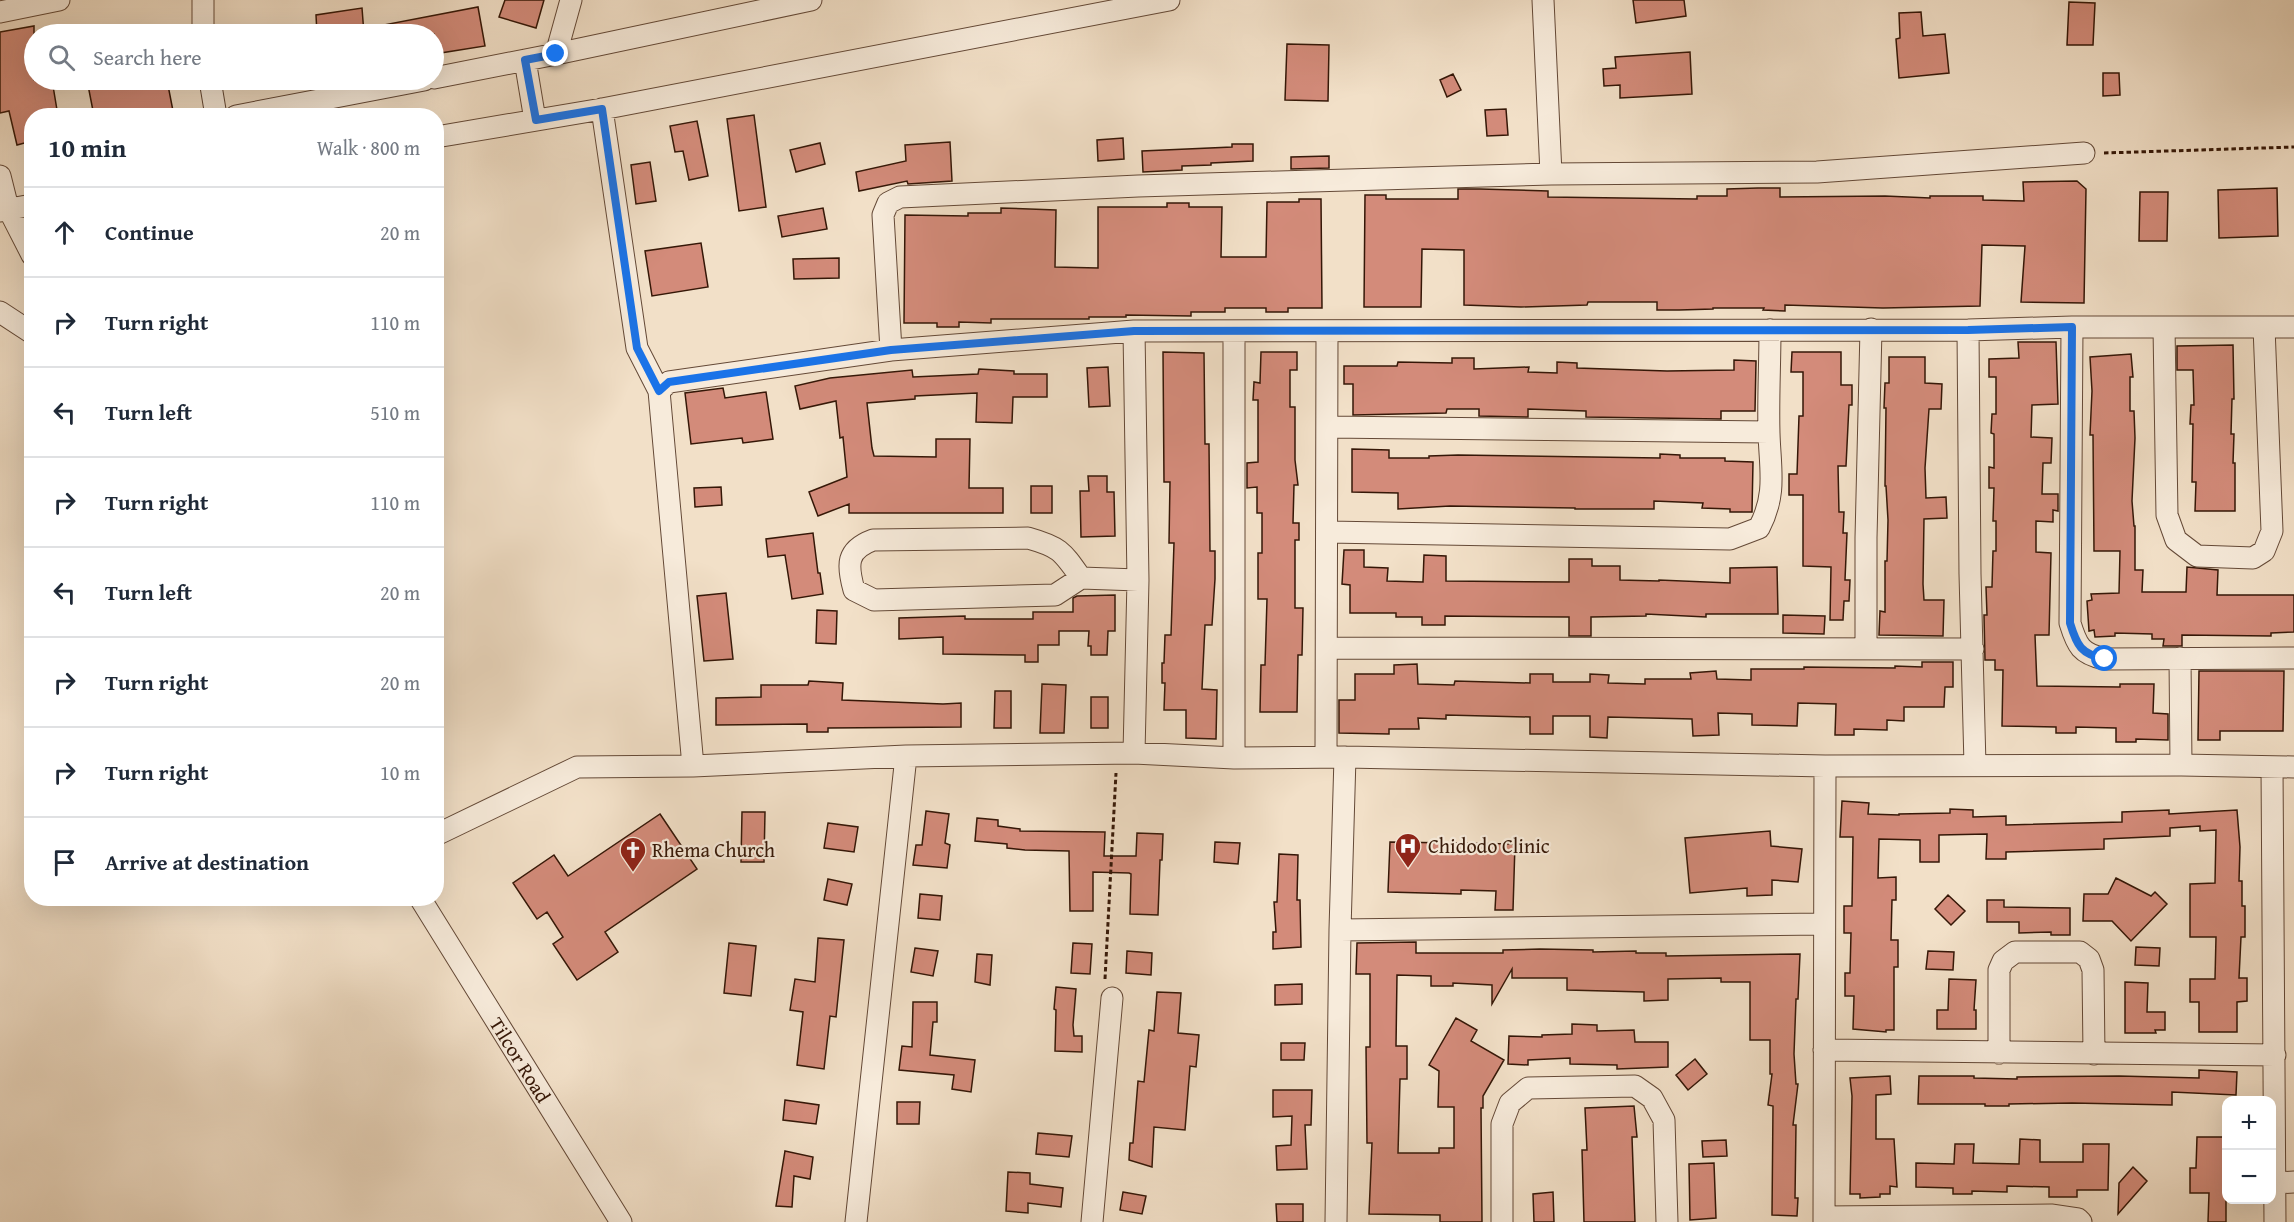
<!DOCTYPE html>
<html lang="en">
<head>
<meta charset="utf-8">
<style>
  body { margin:0; font-family:"Gentium Book Plus",serif; background:#f2f2f3; color:#1f2937 }
  .controls { position:absolute; right:18px; bottom:18px; display:grid; overflow:hidden; border-radius:12px; box-shadow:0 6px 24px #0002 }
  .controls button { width:54px; height:54px; display:grid; place-items:center; padding:0; border:0; border-bottom:2px solid #e0e1e3; background:#fff; color:#1f2937; font:30px sans-serif }
  .stop { position:absolute; width:18px; height:18px; margin:-14px; border:4px solid #1a73e8; border-radius:50%; background:#fff }
  .stop.end { background:#1a73e8; border-color:#fff; box-shadow:0 2px 6px #0008 }
  .list { margin:0; padding:0; list-style:none }
  h2 { display:flex; justify-content:space-between; align-items:center; height:78px; margin:0; padding:0 24px; font-size:26px }
  h2 small { font-size:20px; font-weight:400; color:#747a83 }
  .list li { display:grid; grid-template-columns:39px 1fr auto; gap:18px; align-items:center; box-sizing:border-box; height:90px; padding:0 24px; border-top:2px solid #e0e1e3 }
  .list b { display:block; font-size:22px; white-space:nowrap }
  .list em { font-size:20px; font-style:normal; color:#747a83 }
  .icon { flex:none; width:33px; height:33px; fill:none; stroke:currentColor; stroke-width:2; stroke-linecap:round; stroke-linejoin:round }
  .map { position:relative; flex:none; width:2294px; height:1222px; overflow:hidden }
  .search { position:absolute; background:#fff; box-shadow:0 6px 24px #0002; left:24px; top:24px; width:420px; height:66px; display:flex; align-items:center; gap:15px; box-sizing:border-box; padding:0 21px; border-radius:33px; color:#747a83; font-size:22px }
  .panel { position:absolute; background:#fff; box-shadow:0 6px 24px #0002; left:24px; top:108px; width:420px; height:798px; border-radius:24px }
  .map>svg:first-child { display:block }
  .building { fill:#d38b7a; stroke:#351707; stroke-width:1.5 }
  .lines { fill:none; stroke-linecap:round; stroke-linejoin:round }
  .minor-casing { stroke:#644937; stroke-width:23 }
  .path { stroke:#351707; stroke-width:3; stroke-dasharray:4.5 3; stroke-linecap:butt }
  .minor { stroke:#f7ebdb; stroke-width:21 }
  .route { stroke:#1a73e8; stroke-width:8 }
  .labels { text-anchor:middle; stroke-width:4.5; stroke-linejoin:round; paint-order:stroke }
  .poi-label { font-size:20px; fill:#351707; stroke:#f7ebdb; text-anchor:start }
  .street-label { font-size:20px; fill:#351707; stroke:#f7ebdb }
</style>
</head>
<body>
<div class="map">
<svg width="2294" height="1222" viewBox="0 0 2294 1222">
  <rect width="100%" height="100%" fill="#f2e0c8"/>
  <filter id="stains"><feTurbulence type="fractalNoise" baseFrequency=".00333" numOctaves="4"/><feColorMatrix values="0 0 0 0 .2 0 0 0 0 .09 0 0 0 0 .02 0 0 0 .5 -.17"/></filter>
  <radialGradient id="worn" r=".72"><stop offset=".6" stop-color="#630" stop-opacity="0"/><stop offset="1" stop-color="#630" stop-opacity=".3"/></radialGradient>
  <path class="building" d="M505 0H544L536 28 499 17Z
    M1633 0H1684L1686 16 1636 23Z
    M2069 2 2095 3 2093 45H2067Z
    M478 7 485 46 434 54V34H373V27Z
    M362 8 364 34H317L316 15Z
    M1921 12 1923 36 1945 34 1949 73 1899 78 1896 39 1900 38 1899 13Z
    M34 26V80H52L58 116H32V141L17 145 9 111 0 113V32Z
    M1287 44 1329 45 1328 101 1285 100Z
    M1690 52 1692 94 1620 98V85L1604 86 1603 69 1616 68 1615 57Z
    M2103 73H2119L2120 95 2103 96Z
    M1453 74 1461 90 1447 97 1440 80Z
    M87 80H167L174 116H94Z
    M1506 109 1508 135 1487 136 1485 110Z
    M754 115 766 207 739 211 727 119Z
    M697 121 708 176 689 180 683 151 675 152 670 126Z
    M1123 138 1124 159 1098 161 1097 140Z
    M950 142 952 181 908 184 907 181 859 191 856 172 906 161 905 145Z
    M820 143 825 164 796 172 790 150Z
    M1232 144H1253V161L1211 163V165L1182 166V170L1143 172 1142 151 1232 147Z
    M1329 156V168L1291 169V157Z
    M650 162 656 201 636 204 631 165Z
    M2077 181 2086 189 2084 303 2021 302 2025 246 1982 245 1980 306 1883 308 1785 305V311L1763 310 1764 308H1713V309L1679 310H1657V302H1588L1587 305 1521 307 1464 305V250L1422 249 1421 307H1364L1365 195H1386V199H1458V189H1480L1548 191V197L1697 199V196H1727V189L1758 188H1780V197L1885 196 1930 198V196H1983V200L2024 201 2023 182Z
    M2277 188 2278 236 2219 238 2218 190Z
    M2140 192H2168L2167 241H2139Z
    M1299 199H1321L1322 308H1288V312H1266V308H1225V312H1191V316L1126 315V317H1089V319H991V323L959 322V327H937V323H904L905 215 968 216V213H1001V208L1056 210 1055 267 1098 268V207H1167V203H1189V207H1222L1221 257H1266L1267 202H1299Z
    M823 208 827 229 782 237 778 216Z
    M701 243 708 287 652 296 645 251Z
    M839 258V278L794 279 793 259Z
    M2018 342H2056L2058 404 2032 405 2031 437 2052 438 2051 463H2043L2042 494H2058V511L2053 510V522L2036 521V552L2051 553 2049 635H2035L2037 686 2120 687V684H2154L2153 713 2168 714V740L2136 739V742H2116V728L2076 727V733H2056V727L2002 726 2003 670H1995V660H1985L1984 615H1987L1986 587H1992L1993 551H1996V521H1993L1994 488H1989V467L1994 468V434L1991 433 1992 414H1996V377H1989V359L2019 358Z
    M2233 345 2234 399H2232L2231 434H2234L2233 463H2235V511H2195L2196 482H2192L2193 424H2190L2191 405H2194L2193 370H2177V346Z
    M1163 352 1204 353 1205 444H1209L1210 551H1215V579L1212 625H1205L1202 689 1217 690 1216 739 1186 738V710H1164L1165 683H1162V663H1164L1165 635H1171L1174 543H1169L1170 482H1164Z
    M1261 352H1297V370H1290V407H1295V460L1298 485H1294L1293 523H1299V540H1295V608H1303L1302 655H1298L1297 712H1260L1261 665H1265L1267 599H1258V553H1262V513H1257V487L1247 488V463L1258 462V400H1253L1254 382 1260 383Z
    M1792 352H1841V385H1852V405H1849L1846 466H1838L1839 512H1844L1843 533H1847L1845 580H1850L1849 601H1844L1843 620H1830L1831 567 1803 566V495H1789V474H1797L1799 416H1803V372H1791Z
    M2131 354 2133 377H2130V411H2134L2135 438 2132 501 2134 526H2135V570H2143L2142 592H2186L2187 567 2218 570 2217 595H2294V632L2271 633V636L2182 635V646H2163L2164 639H2152V634L2115 633V636L2095 637 2094 630 2089 631 2087 601 2092 600 2091 594 2119 593 2120 551H2094L2093 435H2090L2092 391 2090 357Z
    M1889 357H1925V383L1942 384 1941 409H1929L1925 468 1926 498 1946 497 1947 518 1924 519 1923 584 1924 600H1944L1943 636 1879 635 1880 611 1885 612V561H1887L1888 520 1886 486H1885L1886 408H1884L1885 383H1889Z
    M1452 358H1474V369L1529 367 1528 372 1557 373V362L1577 363V368L1667 371 1734 370V360L1756 361 1755 411H1721V419L1586 417V411L1528 409V417L1479 416V409H1447L1446 413 1353 415V384H1344V366H1397L1398 362 1452 363Z
    M1108 367 1110 406 1089 407 1087 368Z
    M979 369 1014 371V374H1047V397H1013L1012 423 976 422 977 393 915 396V399L867 403 872 448 874 456 936 457V439H970L969 488H1003V513H849V504L818 516 809 492 847 477 843 437 840 438 836 401 800 409 795 386 830 378 912 370 913 377 978 374Z
    M723 388 725 398 766 392 773 439 743 443 742 438 691 444 685 393Z
    M1352 449 1389 450V458H1429V456L1458 455 1660 458V454L1680 455V458H1725V461L1753 462 1752 512H1730V509L1702 508 1703 503 1654 501V509H1575V508L1450 506 1398 509V493L1352 492Z
    M1088 476H1107V492H1114L1115 536 1081 537 1080 491H1089Z
    M1031 486H1052V513H1031Z
    M721 487 722 505 695 507 694 488Z
    M813 533 818 573H820L823 594 792 599 785 555 768 557 766 539Z
    M1344 550H1364V567L1388 568 1387 581 1423 582 1424 555 1446 556V581L1569 582V559H1592V566H1620V580L1659 581V580L1730 583V568L1777 567 1778 614H1706V617L1646 614V616L1591 617V636H1569V617L1445 616V625H1422V617H1396V613H1350V585L1342 584Z
    M726 593 733 659 704 661 697 596Z
    M1115 595V631H1108L1107 655H1091V646H1088L1089 631H1059V645H1038V662H1025V655L943 654V637L899 639V618L965 616V619H1033V612H1073V598L1077 596Z
    M817 610 837 611 836 644 816 643Z
    M1783 615 1825 616 1824 634 1783 633Z
    M1922 662H1953V687H1945L1944 707H1904V721L1887 720V730L1854 729V735H1835L1836 704 1798 703 1797 726 1752 725V714L1718 713 1719 735 1693 736 1692 719 1608 717 1607 738 1590 737V716H1553V734H1530V717L1446 715V719L1418 718 1419 729H1389V734L1339 733V700H1355V674H1394V665L1417 664 1418 684 1454 685 1455 681 1530 683V674H1553V682H1590V674L1609 675 1608 683 1645 684V679H1691L1690 673 1716 671 1717 679 1751 680V669H1804V667L1895 668V666L1922 667Z
    M2199 671H2284L2283 731H2220V740H2198Z
    M809 681 843 683 842 700 943 704 961 703V727L828 728V732H807V724L716 725V698L761 697V685H808Z
    M1042 684 1066 685 1064 733H1040Z
    M995 691H1011V728H994Z
    M1091 697H1108V728H1091Z
    M1842 801 1869 803 1868 814 1899 815V814L1950 813V809L1973 810V817L2006 816V825L2122 822V812L2169 810V814L2237 810 2240 847 2239 881H2242V906H2245V937H2241L2239 978H2247V1001L2237 1002V1032H2199V1002H2190V979H2215L2216 937H2190V884L2215 883 2216 830 2200 831V826L2170 828V836L2104 839V849L2006 852V859H1986L1987 834 1939 835V862H1920V840L1879 839 1878 878 1896 877V900H1892L1891 940H1898V967H1894V1030H1886V1032L1853 1029 1854 996H1845V973H1850L1851 933H1844V906H1852L1853 837H1840Z
    M926 811 949 814 945 843 950 845 947 868 913 865 916 845H922Z
    M742 812H765L764 862H741Z
    M660 814 697 869 605 932 618 952 577 980 553 944 563 937 547 912 537 919 513 883 554 855 568 876Z
    M977 818 998 820V826L1020 829V831L1105 832 1104 856H1136L1137 833 1163 834 1162 860H1160L1158 915 1130 914 1131 874 1129 873 1093 872V911H1070L1069 851 1025 850 1007 848V844L975 841Z
    M828 823 858 827 854 852 824 848Z
    M1770 831 1771 846 1802 849 1798 882 1772 880V895L1747 896V888L1690 893 1685 838Z
    M1215 842 1240 843 1238 864 1214 862Z
    M1390 842 1515 844 1513 910H1495L1496 891 1461 890V894L1388 892Z
    M1279 854 1298 855 1297 900H1300L1301 947 1273 949V932H1276L1274 902H1277Z
    M2116 878 2151 896 2155 892 2167 904 2131 941 2112 921H2083L2084 894H2108Z
    M828 879 852 884 847 905 824 900Z
    M920 894 942 896 940 920 918 918Z
    M1948 895 1965 911 1951 925 1935 909Z
    M1987 900H2004V907L2070 908V935H2051V932L2019 933V922H1987Z
    M818 938 844 940 836 1017 830 1016 824 1069 797 1065 803 1012 790 1010 795 979 815 982Z
    M1416 942V953H1503V950L1540 949 1593 950V952L1636 951V953H1666V956L1800 954 1798 999H1796L1794 1054 1796 1084H1798L1793 1125H1796L1795 1198H1798L1797 1216 1772 1215 1773 1106 1768 1105 1772 1074H1770V1040H1750V982H1721V978L1668 979V1000L1644 1001V992L1567 990V978H1512V969L1492 1004V985L1453 983V986H1431V976L1397 975 1396 1046H1407V1079H1400L1398 1153H1439V1148H1454V1107H1438L1439 1071 1429 1065 1456 1018 1477 1030 1471 1041 1504 1060 1483 1096V1108H1481L1482 1222H1440V1215L1369 1214 1372 1143H1367L1366 1047H1370V974H1356L1357 943Z
    M729 943 756 946 751 996 724 993Z
    M1073 943 1092 944 1090 974 1071 973Z
    M2136 947 2160 948 2159 966 2135 965Z
    M915 948 938 951 933 976 911 972Z
    M1127 951 1152 953 1151 975 1126 973Z
    M1928 951 1954 952 1953 970 1926 969Z
    M977 954 992 955 990 985 975 982Z
    M1949 979 1976 980 1974 1010H1976V1029H1937V1010H1948Z
    M2125 982 2148 983 2147 1012H2165V1030H2155L2156 1033H2125Z
    M1302 984V1004L1275 1005V985Z
    M1056 987 1076 989 1073 1025 1074 1036H1082V1052L1055 1051 1056 1010 1054 1009Z
    M1157 992 1181 993 1178 1033 1199 1035 1196 1067 1190 1066 1185 1130 1154 1127 1152 1167 1129 1160 1130 1143H1133L1138 1081 1144 1082 1149 1030 1154 1031Z
    M913 1002H937V1022H933L930 1055 975 1060 971 1092 952 1089 954 1075 899 1070 902 1046 912 1047Z
    M1572 1024 1597 1025V1031L1634 1030 1635 1042H1668V1067L1617 1069V1065L1570 1064V1058L1528 1060V1065L1508 1064 1509 1036 1542 1037V1035L1572 1034Z
    M1281 1043H1305L1304 1060H1281Z
    M1695 1059 1707 1074 1688 1090 1676 1075Z
    M2199 1070 2237 1072 2236 1095 2172 1092V1105L2072 1103 2009 1104V1106H1985V1104H1918L1919 1076H1974V1078L2017 1079V1077L2119 1076 2199 1078Z
    M1890 1076 1891 1094 1876 1095V1139H1894L1897 1187 1890 1186V1194H1880V1197L1860 1198V1194H1850L1852 1096 1850 1078Z
    M1273 1090H1312L1311 1125H1305L1307 1169 1277 1170 1276 1146 1291 1145 1292 1116 1273 1117Z
    M785 1100 819 1105 816 1124 783 1120Z
    M897 1102H920L919 1124H897Z
    M1634 1106 1637 1137H1632L1635 1222H1584L1582 1150H1587L1585 1108Z
    M1038 1133 1072 1136 1069 1157 1036 1154Z
    M2197 1137H2226V1222H2208L2209 1193H2190V1168H2196Z
    M2020 1139 2040 1140V1162H2083V1144H2109L2108 1190H2077V1197H2049V1187L2007 1186V1192L1972 1191V1194H1953V1188L1916 1187V1163L1954 1164 1955 1144H1974L1973 1163 2019 1164Z
    M1726 1140 1727 1156 1703 1157 1702 1141Z
    M785 1151 813 1157 810 1179 794 1176 792 1207 776 1206Z
    M1714 1163 1716 1218 1690 1220 1689 1164Z
    M2133 1167 2147 1181 2118 1214 2119 1183Z
    M1008 1172 1030 1173V1184L1063 1188 1061 1207 1028 1203V1213L1006 1211Z
    M1123 1192 1146 1196 1142 1214 1120 1210Z
    M1553 1192 1554 1222H1534L1533 1194Z
    M1276 1204H1303V1222H1277Z"/>
  <g class="lines">
    <g class="minor-casing">
      <path id="minor" d="M1543 0 1551 174
        M0 12 59 0
        M203 34V0
        M556 54 571 0
        M525 60 535 120
        M434 78 556 54 811 0
        M210 80 216 116
        M602 109 637 348 659 391
        M236 116 424 80
        M436 137 602 109 1169 0
        M0 176 8 208 32 255
        M0 211 32 205
        M0 312 32 333
        M2072 327 2070 623C2077 646 2081 654 2105 659L2294 658
        M2164 327 2167 515 2176 540 2197 556 2253 558 2264 551 2272 531 2264 327
        M1968 330 1970 574 1975 765
        M1134 331 1138 580 1134 753
        M891 350 883 215 888 203 900 197 1138 186 1551 174 1817 172 2084 153
        M1328 427 1769 432
        M1328 532 1730 539 1759 528C1777 494 1770 469 1769 433 1768 399 1770 364 1770 330
        M1081 578C1062 551 1060 547 1028 538L873 540C846 550 847 565 854 590L874 600 1055 595 1081 578 1138 580
        M1328 648 1973 649
        M1866 649V538L1871 329
        M2180 658 2181 765
        M1326 757 1327 332
        M1234 758V331
        M693 766 659 391 669 382 891 350 1134 331 1968 330 2072 327H2294
        M2272 767 2275 1222
        M436 835 577 767 693 766 906 756 1134 753 1234 758 1345 757 1825 766 2181 765 2294 767
        M420 898 621 1222
        M1340 930 1823 924
        M1824 1050 2275 1055
        M1999 1053V970L2003 961 2015 952H2080L2089 959 2093 970 2094 1054
        M2275 1183 2294 1182
        M1824 1217 2051 1215 2078 1219 2081 1222
        M856 1222 906 756
        M1092 1222 1112 998
        M1336 1222 1340 930 1345 757
        M1502 1222V1124L1510 1103 1528 1088 1635 1086 1652 1098 1664 1120 1667 1222
        M1824 1222 1825 766"/>
    </g>
    <path class="path" d="M2104 153 2294 147
      M1105 979 1116 773"/>
    <use href="#minor" class="minor"/>
  </g>
  <g class="lines">
    <path class="route" d="M556 54 525 60 536 120 602 109 637 348 659 391 669 382 891 350 1134 331 1968 330 2072 327 2070 623C2077 646 2081 654 2105 659"/>
  </g>
  <defs>
    <g id="hospital-pin" transform="scale(1.35)"><path d="M0 17L-7.5 6A9.5 9.5 0 1 1 7.5 6Z" fill="#8f2418" stroke="#f7ebdb"/><path d="M-5-5h3v3.5h4V-5h3V5h-3V1.5h-4V5h-3Z" fill="#fff"/></g>
    <g id="church-pin" transform="scale(1.35)"><path d="M0 17L-7.5 6A9.5 9.5 0 1 1 7.5 6Z" fill="#8f2418" stroke="#f7ebdb"/><path d="M-1.2-6h2.4v3.5h3.3v2.4h-3.3V6h-2.4V-.1h-3.3v-2.4h3.3Z" fill="#fff"/></g>
  </defs>
  <g fill-rule="evenodd">
    <use href="#hospital-pin" x="1408" y="846"/>
    <use href="#church-pin" x="633" y="850"/>
  </g>
  <g class="labels">
    <g class="poi-label">
      <text x="1428" y="853">Chidodo Clinic</text>
      <text x="652" y="857">Rhema Church</text>
    </g>
    <g class="street-label">
      <text transform="translate(520 1060) rotate(58)" y="7">Tilcor Road</text>
    </g>
  </g>
  <rect width="100%" height="100%" filter="url(#stains)"/>
  <rect width="100%" height="100%" fill="url(#worn)"/>
</svg>
<div class="controls">
<button>+</button>
<button>−</button>
</div>
<div class="stop" style="left:2105px;top:659px"></div>
<div class="stop end" style="left:556px;top:54px"></div>
<div class="search"><svg class="icon" aria-label="search" viewBox="0 0 24 24"><circle cx="10" cy="10" r="6"/><path d="M15 15l6 6"/></svg>Search here</div>
<section class="panel">
<h2>10 min<small>Walk · 800 m</small></h2>
<ul class="list">
<li><svg class="icon" aria-label="ahead" viewBox="0 0 24 24"><path d="M12 20V5M6 11l6-6 6 6"/></svg><div><b>Continue</b></div><em>20 m</em></li>
<li><svg class="icon" aria-label="right" viewBox="0 0 24 24"><path d="M7 20v-9h11M14 6l5 5-5 5"/></svg><div><b>Turn right</b></div><em>110 m</em></li>
<li><svg class="icon" aria-label="left" viewBox="0 0 24 24"><path d="M17 20v-9H6M10 6l-5 5 5 5"/></svg><div><b>Turn left</b></div><em>510 m</em></li>
<li><svg class="icon" aria-label="right" viewBox="0 0 24 24"><path d="M7 20v-9h11M14 6l5 5-5 5"/></svg><div><b>Turn right</b></div><em>110 m</em></li>
<li><svg class="icon" aria-label="left" viewBox="0 0 24 24"><path d="M17 20v-9H6M10 6l-5 5 5 5"/></svg><div><b>Turn left</b></div><em>20 m</em></li>
<li><svg class="icon" aria-label="right" viewBox="0 0 24 24"><path d="M7 20v-9h11M14 6l5 5-5 5"/></svg><div><b>Turn right</b></div><em>20 m</em></li>
<li><svg class="icon" aria-label="right" viewBox="0 0 24 24"><path d="M7 20v-9h11M14 6l5 5-5 5"/></svg><div><b>Turn right</b></div><em>10 m</em></li>
<li><svg class="icon" aria-label="arrive" viewBox="0 0 24 24"><path d="M6 21V4h12l-3 4 3 4H6"/></svg><div><b>Arrive at destination</b></div></li>
</ul>
</section>
</div>
</body>
</html>
